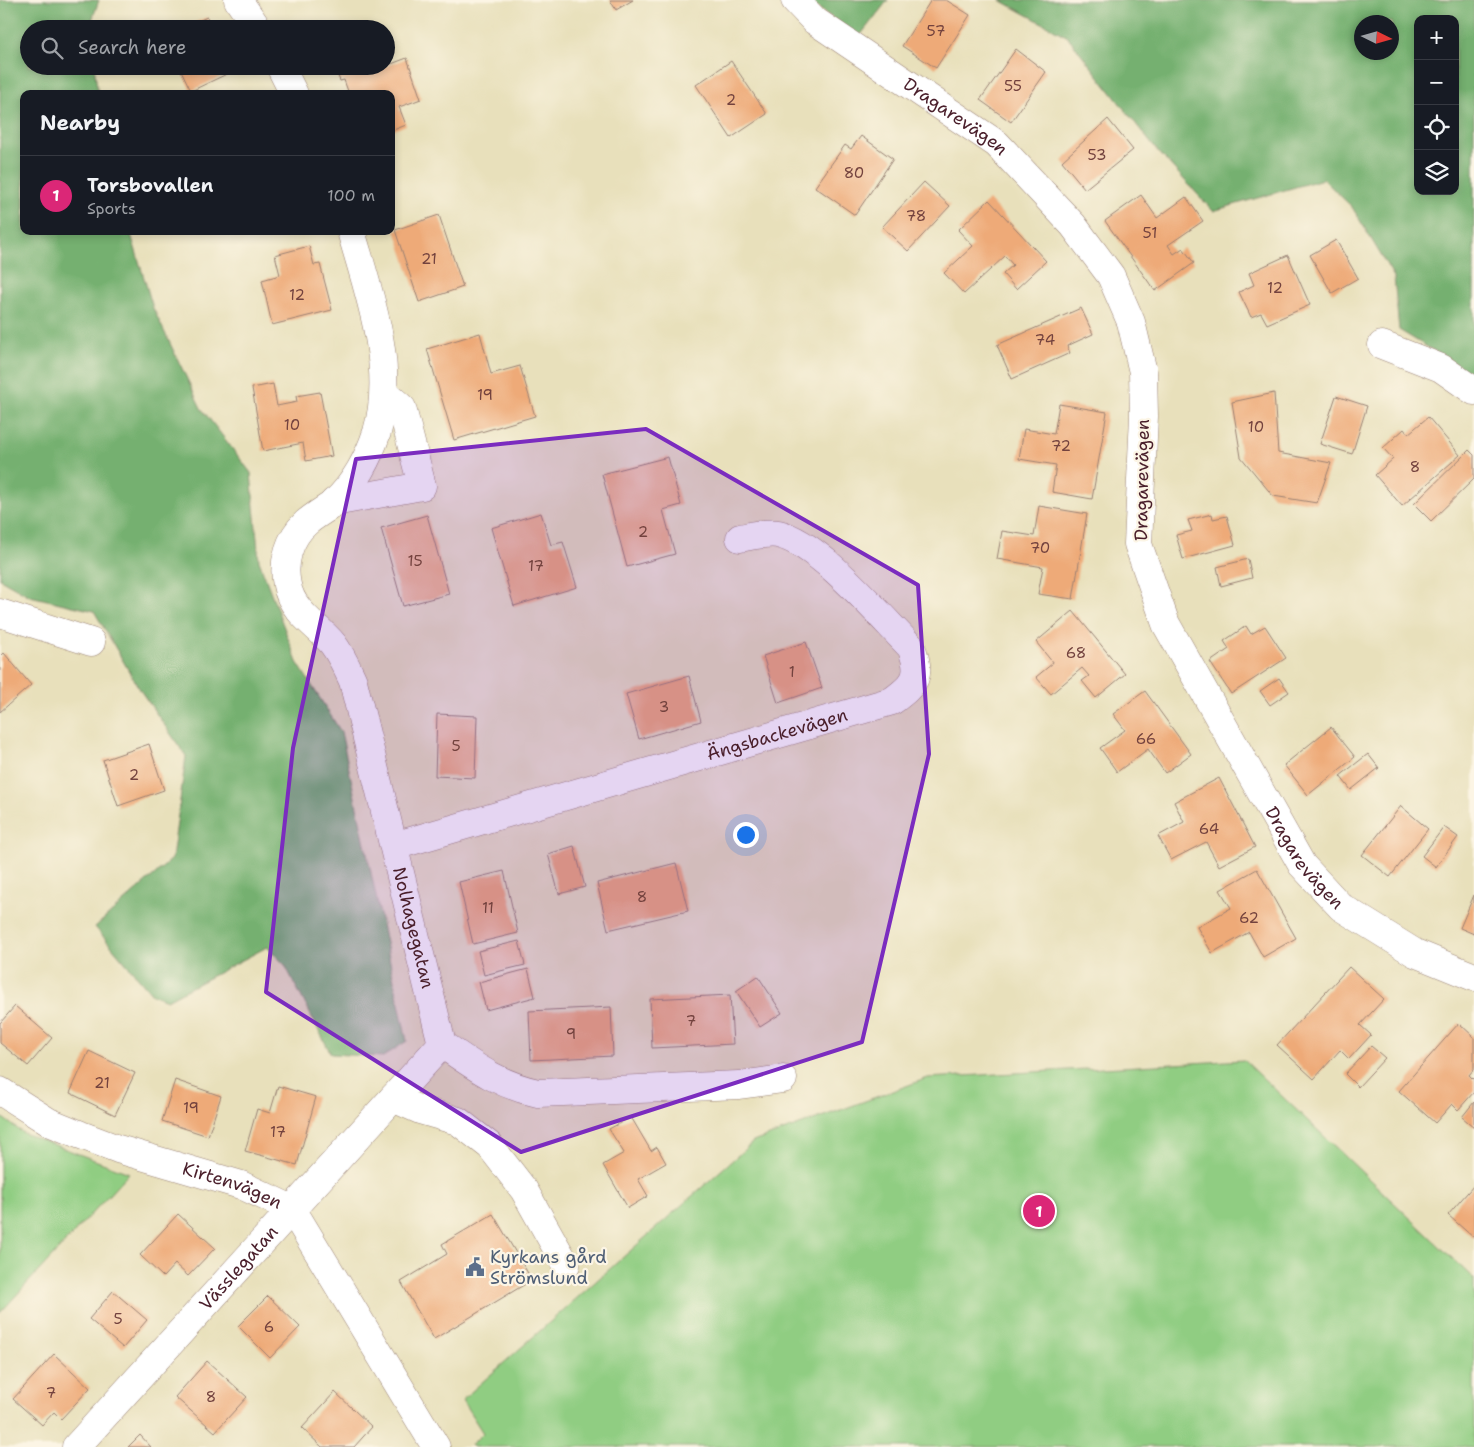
<!DOCTYPE html>
<html lang="en">
<head>
<meta charset="utf-8">
<style>
  body { margin:0; font-family:"Shantell Sans",sans-serif; background:#20242c; color:#f1f3f6 }
  .controls { position:absolute; right:15px; top:15px; display:grid; overflow:hidden; border-radius:10px; box-shadow:0 2px 8px #0003 }
  .controls button { width:45px; height:45px; display:grid; place-items:center; padding:0; border:0; border-bottom:1px solid #363941; background:#171b24; color:#f1f3f6; font:25px sans-serif }
  .compass { position:absolute; left:1354px; top:15px; width:45px; height:45px; border-radius:50%; background:#171b24; box-shadow:0 2px 8px #0003; rotate:95deg }
  .you { position:absolute; left:745px; top:834px; width:18px; height:18px; margin:-12px; border:4px solid #fff; border-radius:50%; background:#1a73e8; box-shadow:0 0 0 8px #1a73e833 }
  .badge { display:grid; place-items:center; width:32px; height:32px; border-radius:50%; background:#db2777; color:#fff; font-size:16px; font-weight:700 }
  .pin { position:absolute; translate:-50% -50%; border:2px solid #fff; box-shadow:0 1px 5px #0006 }
  .list { margin:0; padding:0; list-style:none }
  h2 { display:flex; justify-content:space-between; align-items:center; height:65px; margin:0; padding:0 20px; font-size:21px }
  h2 small { font-size:16px; font-weight:400; color:#9ea1a6 }
  .list li { display:grid; grid-template-columns:32px 1fr auto; gap:15px; align-items:center; box-sizing:border-box; height:80px; padding:0 20px; border-top:1px solid #363941 }
  .list b { display:block; font-size:19px; white-space:nowrap }
  .list p { margin:0; font-size:16px; white-space:nowrap; color:#9ea1a6 }
  .list em { font-size:16px; font-style:normal; color:#9ea1a6 }
  .icon { flex:none; width:28px; height:28px; fill:none; stroke:currentColor; stroke-width:2; stroke-linecap:round; stroke-linejoin:round }
  .map { position:relative; flex:none; width:1474px; height:1447px; overflow:hidden }
  .search { position:absolute; background:#171b24; box-shadow:0 2px 8px #0003; left:20px; top:20px; width:375px; height:55px; display:flex; align-items:center; gap:12px; box-sizing:border-box; padding:0 18px; border-radius:28px; color:#9ea1a6; font-size:19px }
  .panel { position:absolute; background:#171b24; box-shadow:0 2px 8px #0003; left:20px; top:90px; width:375px; height:145px; border-radius:10px }
  .map>svg:first-child { display:block }
  .green { fill:#90cd82; stroke:#6d7656 }
  .forest { fill:#74b070; stroke:#5f684e; fill-rule:evenodd }
  .building { fill:#eeaa78 }
  .lines { fill:none; stroke-linecap:round; stroke-linejoin:round }
  .minor-casing { stroke:#998073; stroke-width:29 }
  .minor { stroke:#fff; stroke-width:28 }
  .marked { fill:#7b2cbf; fill-opacity:0.2; stroke:#7b2cbf; stroke-width:4; stroke-linejoin:round }
  .labels { text-anchor:middle; stroke-width:4.5; stroke-linejoin:round; paint-order:stroke }
  .number-label { font-size:15px; fill:#73423e }
  .street-label { font-size:18px; fill:#4a1f2b; stroke:#fcf5e5 }
  .service-label { font-size:18px; fill:#4e5e75; stroke:#fcf5e5; text-anchor:start }
</style>
</head>
<body>
<div class="map">
<svg width="1474" height="1447" viewBox="0 0 1474 1447">
  <rect width="100%" height="100%" fill="#fcf5e5"/>
  <filter id="ink" filterUnits="userSpaceOnUse"><feTurbulence type="fractalNoise" baseFrequency=".02" numOctaves="2"/><feDisplacementMap in="SourceGraphic" scale="10" xChannelSelector="R" yChannelSelector="G"/><feConvolveMatrix kernelMatrix="1 2 1 2 8 2 1 2 1" color-interpolation-filters="sRGB"/></filter>
  <filter id="wash" filterUnits="userSpaceOnUse"><feTurbulence type="fractalNoise" baseFrequency=".0096" numOctaves="4" result="noise"/><feDisplacementMap in="SourceGraphic" scale="20" xChannelSelector="R" yChannelSelector="G"/><feGaussianBlur stdDeviation="1.12" result="paint"/><feColorMatrix in="noise" values="0 0 0 0 0 0 0 0 0 0 0 0 0 0 0 0 0 1.4 0 .05"/><feComposite in="paint" operator="in"/></filter>
  <g filter="url(#wash)">
    <rect width="100%" height="100%" fill="#e8e0bb"/>
    <path class="green" d="M1244 1060 1474 1279V1447H474L471 1445 483 1433 462 1400 753 1142 928 1078Z
      M0 1116 23 1133 129 1173 0 1313Z"/>
    <path class="forest" d="M0 0H99L89 29H29V66H94L98 94H24V231H130L153 308 201 408 251 473 259 561 297 662 341 732 407 1041 383 1057 331 1054 285 965 267 947 167 1000 152 994 95 927 172 859 186 756 140 690 94 611 30 596 0 579Z
      M807 0H888L859 37Z
      M1000 0H1474V375L1399 330 1394 277 1352 207 1323 179 1213 211 1154 147 1068 37ZM1418 19H1455V191H1418ZM1362 22H1392V52H1362Z"/>
    <g id="blocks">
      <path class="building" d="M610 0H633L616 10Z
        M931 0H946L970 15 936 68 902 46Z
        M207 17 213 29H181Z
        M1016 49 1046 72 1011 122 980 100Z
        M407 58 421 99 399 107 406 125 391 131V94H349L344 80 340 81 334 66H386Z
        M731 61 767 114 731 138 696 85Z
        M179 66H231L233 71 191 91Z
        M1108 119 1133 150 1085 189 1062 161Z
        M861 136 893 159 855 215 815 187 845 145 851 149Z
        M924 182 950 206 908 251 882 227Z
        M1141 195 1157 218 1186 197 1203 221 1168 245 1174 254 1183 248 1194 263 1155 291 1105 221Z
        M989 200 1046 261 1016 289 1003 274 1013 265 1005 256 964 294 944 273 973 246 958 230Z
        M439 215 463 287 419 302 395 230Z
        M1336 240 1358 278 1332 293 1310 255Z
        M309 246 314 265 320 264 332 310 272 325 262 280 280 275 275 255Z
        M1288 255 1310 305 1267 324 1261 313 1251 317 1239 292 1254 285 1249 273Z
        M1081 308 1093 334 1067 346 1070 353 1012 379 997 345Z
        M480 333 491 374 520 366 535 416 454 440 427 349Z
        M273 384 277 406 297 402 296 396 320 392 332 456 306 461 303 443 263 451 252 388Z
        M1274 393 1278 453 1331 463 1317 503 1273 496 1241 457 1232 402Z
        M1336 396 1367 406 1352 454 1320 444Z
        M1059 404 1107 412 1092 499 1052 492 1056 465 1019 459 1024 429 1054 434Z
        M1428 417 1460 455 1402 506 1375 475 1393 459 1383 448 1404 429 1408 434Z
        M1469 450 1474 455V479L1431 521 1414 504Z
        M668 457 681 505 663 510 675 554 627 567 602 474Z
        M1039 506 1087 514 1073 599 1038 594 1043 567 997 559 1002 531 1034 536Z
        M541 513 551 545 563 542 577 587 514 606 491 528Z
        M1212 514 1213 519 1227 516 1235 545 1183 559 1176 535 1192 531 1188 520Z
        M427 515 449 594 403 606 381 528Z
        M1248 559 1252 578 1221 586 1217 567Z
        M1073 611 1125 674 1096 698 1082 681 1089 676 1082 668 1051 694 1036 677 1053 663 1036 642Z
        M1246 626 1251 634 1265 626 1286 658 1231 694 1210 662 1229 649 1224 641Z
        M806 642 822 688 778 703 763 656Z
        M4 653 31 685 0 712V657Z
        M689 676 701 721 639 739 626 694Z
        M1279 678 1289 692 1270 705 1260 691Z
        M1145 691 1191 754 1165 773 1148 749 1117 772 1100 748 1125 730 1113 714Z
        M437 714 477 716 475 778 435 776Z
        M1331 727 1355 757 1308 795 1284 765Z
        M149 744 164 790 118 806 103 760Z
        M1368 754 1379 768 1351 790 1340 776Z
        M1219 778 1255 847 1219 866 1206 842 1171 860 1158 836 1184 822 1174 802Z
        M1401 806 1428 829 1390 877 1362 855Z
        M1444 827 1458 837 1436 867 1422 856Z
        M574 846 585 887 559 894 548 854Z
        M676 863 688 911 608 930 597 883Z
        M1257 869 1296 938 1263 957 1249 932 1212 953 1197 927 1231 908 1220 890Z
        M504 871 518 933 473 944 459 882Z
        M1474 895V934L1460 928Z
        M519 941 525 965 484 975 478 951Z
        M1349 967 1384 999 1360 1025 1371 1035 1349 1059 1340 1050 1314 1079 1277 1045Z
        M528 969 535 997 486 1010 479 982Z
        M758 976 782 1013 760 1027 736 991Z
        M730 995 733 1044 652 1048 650 999Z
        M15 1006 52 1038 28 1066 0 1043V1023Z
        M611 1007 613 1056 531 1060 529 1011Z
        M1459 1023 1474 1037V1069L1469 1075 1474 1080V1092L1458 1110 1452 1104 1435 1123 1399 1091Z
        M1371 1046 1385 1058 1358 1087 1345 1074Z
        M89 1051 135 1073 115 1115 70 1093Z
        M175 1080 221 1096 208 1136 162 1121Z
        M278 1086 316 1097 297 1165 245 1151 257 1109 270 1113Z
        M1474 1102V1127L1462 1117Z
        M631 1117 651 1151 657 1147 666 1163 638 1179 648 1196 628 1208 603 1165 624 1153 609 1129Z
        M1474 1185V1238L1448 1215Z
        M178 1214 215 1248 188 1276 175 1264 163 1277 140 1255Z
        M493 1214 532 1280 434 1339 401 1282 447 1254 442 1244Z
        M113 1291 147 1320 123 1348 89 1319Z
        M268 1296 300 1327 270 1358 238 1326Z
        M54 1354 90 1388 61 1419 54 1412 42 1425 13 1399Z
        M207 1361 247 1397 215 1432 175 1397Z
        M335 1392 372 1427 354 1447H322L302 1428Z
        M140 1435 151 1447H128Z"/>
    </g>
  </g>
  <g filter="url(#ink)">
    <use href="#blocks" fill-opacity="0" stroke="#998073" stroke-width="1"/>
    <g class="lines">
      <g class="minor-casing">
        <g id="minor">
          <path d="M238 0 258 29"/>
          <path id="s1" d="M795 0 815 21 997 144 1073 225 1111 276 1131 322 1143 372 1144 416 1138 544 1166 624 1302 865 1341 907 1415 953 1474 977"/>
          <path d="M280 66 294 94"/>
          <path id="s2" d="M351 231C369 294 396 367 377 432 369 457 354 485 334 503 325 510 315 515 306 523 289 538 282 563 287 585 292 612 317 625 333 644 342 656 347 668 353 681L442 1044C474 1066 499 1085 538 1093L739 1085 783 1079"/>
          <path d="M1382 345 1441 368 1474 391"/>
          <path d="M334 502 422 486 402 408 385 393"/>
          <path d="M0 613 91 642"/>
          <path id="s3" d="M394 846 892 701C915 684 923 676 911 647 880 616 819 543 778 534 767 532 751 536 740 538"/>
          <path id="s4" d="M0 1091 49 1122 81 1135 118 1149 241 1185 292 1209 436 1447"/>
          <path d="M393 1098 420 1110 458 1121 490 1146 524 1190 566 1265"/>
          <path id="s5" d="M76 1447 442 1044"/>
        </g>
      </g>
      <use href="#minor" class="minor"/>
    </g>
  </g>
  <path class="marked" d="M646 429 918 585 929 754 862 1042 521 1152 266 992 293 748 356 459Z"/>
  <defs>
    <g id="civic-bare" transform="scale(1.5)"><path d="M-.6-6.5H3V-4.5H.6V-3L4-1V1h2V6H-6V1h2V-1L-.6-3ZM-1.2 2.5V6h2.4V2.5Z" fill="#5c6f8a" stroke="#fcf5e5" stroke-width="2.5" paint-order="stroke"/></g>
  </defs>
  <g fill-rule="evenodd">
    <use href="#civic-bare" x="475" y="1267"/>
  </g>
  <g class="labels">
    <g class="number-label">
      <text x="936" y="36">57</text>
      <text x="1013" y="91">55</text>
      <text x="731" y="105">2</text>
      <text x="1097" y="160">53</text>
      <text x="854" y="178">80</text>
      <text x="916" y="221">78</text>
      <text x="1150" y="238">51</text>
      <text x="429" y="264">21</text>
      <text x="1275" y="293">12</text>
      <text x="297" y="300">12</text>
      <text x="1045" y="345">74</text>
      <text x="485" y="400">19</text>
      <text x="292" y="430">10</text>
      <text x="1256" y="432">10</text>
      <text x="1061" y="451">72</text>
      <text x="1415" y="472">8</text>
      <text x="643" y="537">2</text>
      <text x="1040" y="553">70</text>
      <text x="415" y="566">15</text>
      <text x="536" y="571">17</text>
      <text x="1076" y="658">68</text>
      <text x="792" y="677">1</text>
      <text x="664" y="712">3</text>
      <text x="1146" y="744">66</text>
      <text x="456" y="751">5</text>
      <text x="134" y="780">2</text>
      <text x="1209" y="834">64</text>
      <text x="642" y="902">8</text>
      <text x="488" y="913">11</text>
      <text x="1249" y="923">62</text>
      <text x="691" y="1026">7</text>
      <text x="571" y="1039">9</text>
      <text x="102" y="1088">21</text>
      <text x="191" y="1113">19</text>
      <text x="278" y="1137">17</text>
      <text x="118" y="1324">5</text>
      <text x="269" y="1332">6</text>
      <text x="51" y="1398">7</text>
      <text x="211" y="1402">8</text>
    </g>
    <g class="street-label">
      <text dy="6" stroke="none"><textPath href="#s1" startOffset="199">Dragarevägen</textPath></text>
      <text transform="translate(1142 480) rotate(-89)" y="6">Dragarevägen</text>
      <text dy="6" stroke="none"><textPath href="#s3" startOffset="399">Ängsbackevägen</textPath></text>
      <text dy="6" stroke="none"><textPath href="#s1" startOffset="1054">Dragarevägen</textPath></text>
      <text dy="6" stroke="none"><textPath href="#s2" startOffset="764">Nolhagegatan</textPath></text>
      <text dy="6" stroke="none"><textPath href="#s4" startOffset="252">Kirtenvägen</textPath></text>
      <text dy="6" stroke="none"><textPath href="#s5" startOffset="242">Vässlegatan</textPath></text>
    </g>
    <g class="service-label">
      <text x="490" y="1263">Kyrkans gård<tspan x="490" dy="21">Strömslund</tspan></text>
    </g>
  </g>
</svg>
<div class="controls">
<button>+</button>
<button>−</button>
<button><svg class="icon" aria-label="locate" viewBox="0 0 24 24"><circle cx="12" cy="12" r="6"/><path d="M12 2v4M12 18v4M2 12h4M18 12h4"/></svg></button>
<button><svg class="icon" aria-label="layers" viewBox="0 0 24 24"><path d="M12 4l9 5-9 5-9-5zM3 14l9 5 9-5"/></svg></button>
</div>
<svg class="compass" viewBox="-18 -18 36 36"><path d="M0-13l5 13h-10z" fill="#e53935"/><path d="M0 13l5-13h-10z" fill="#9ea1a6"/></svg>
<div class="you"></div>
<div class="pin badge" style="left:1039px;top:1211px">1</div>
<div class="search"><svg class="icon" aria-label="search" viewBox="0 0 24 24"><circle cx="10" cy="10" r="6"/><path d="M15 15l6 6"/></svg>Search here</div>
<section class="panel">
<h2>Nearby<small></small></h2>
<ul class="list">
<li><span class="badge">1</span><div><b>Torsbovallen</b><p>Sports</p></div><em>100 m</em></li>
</ul>
</section>
</div>
</body>
</html>
